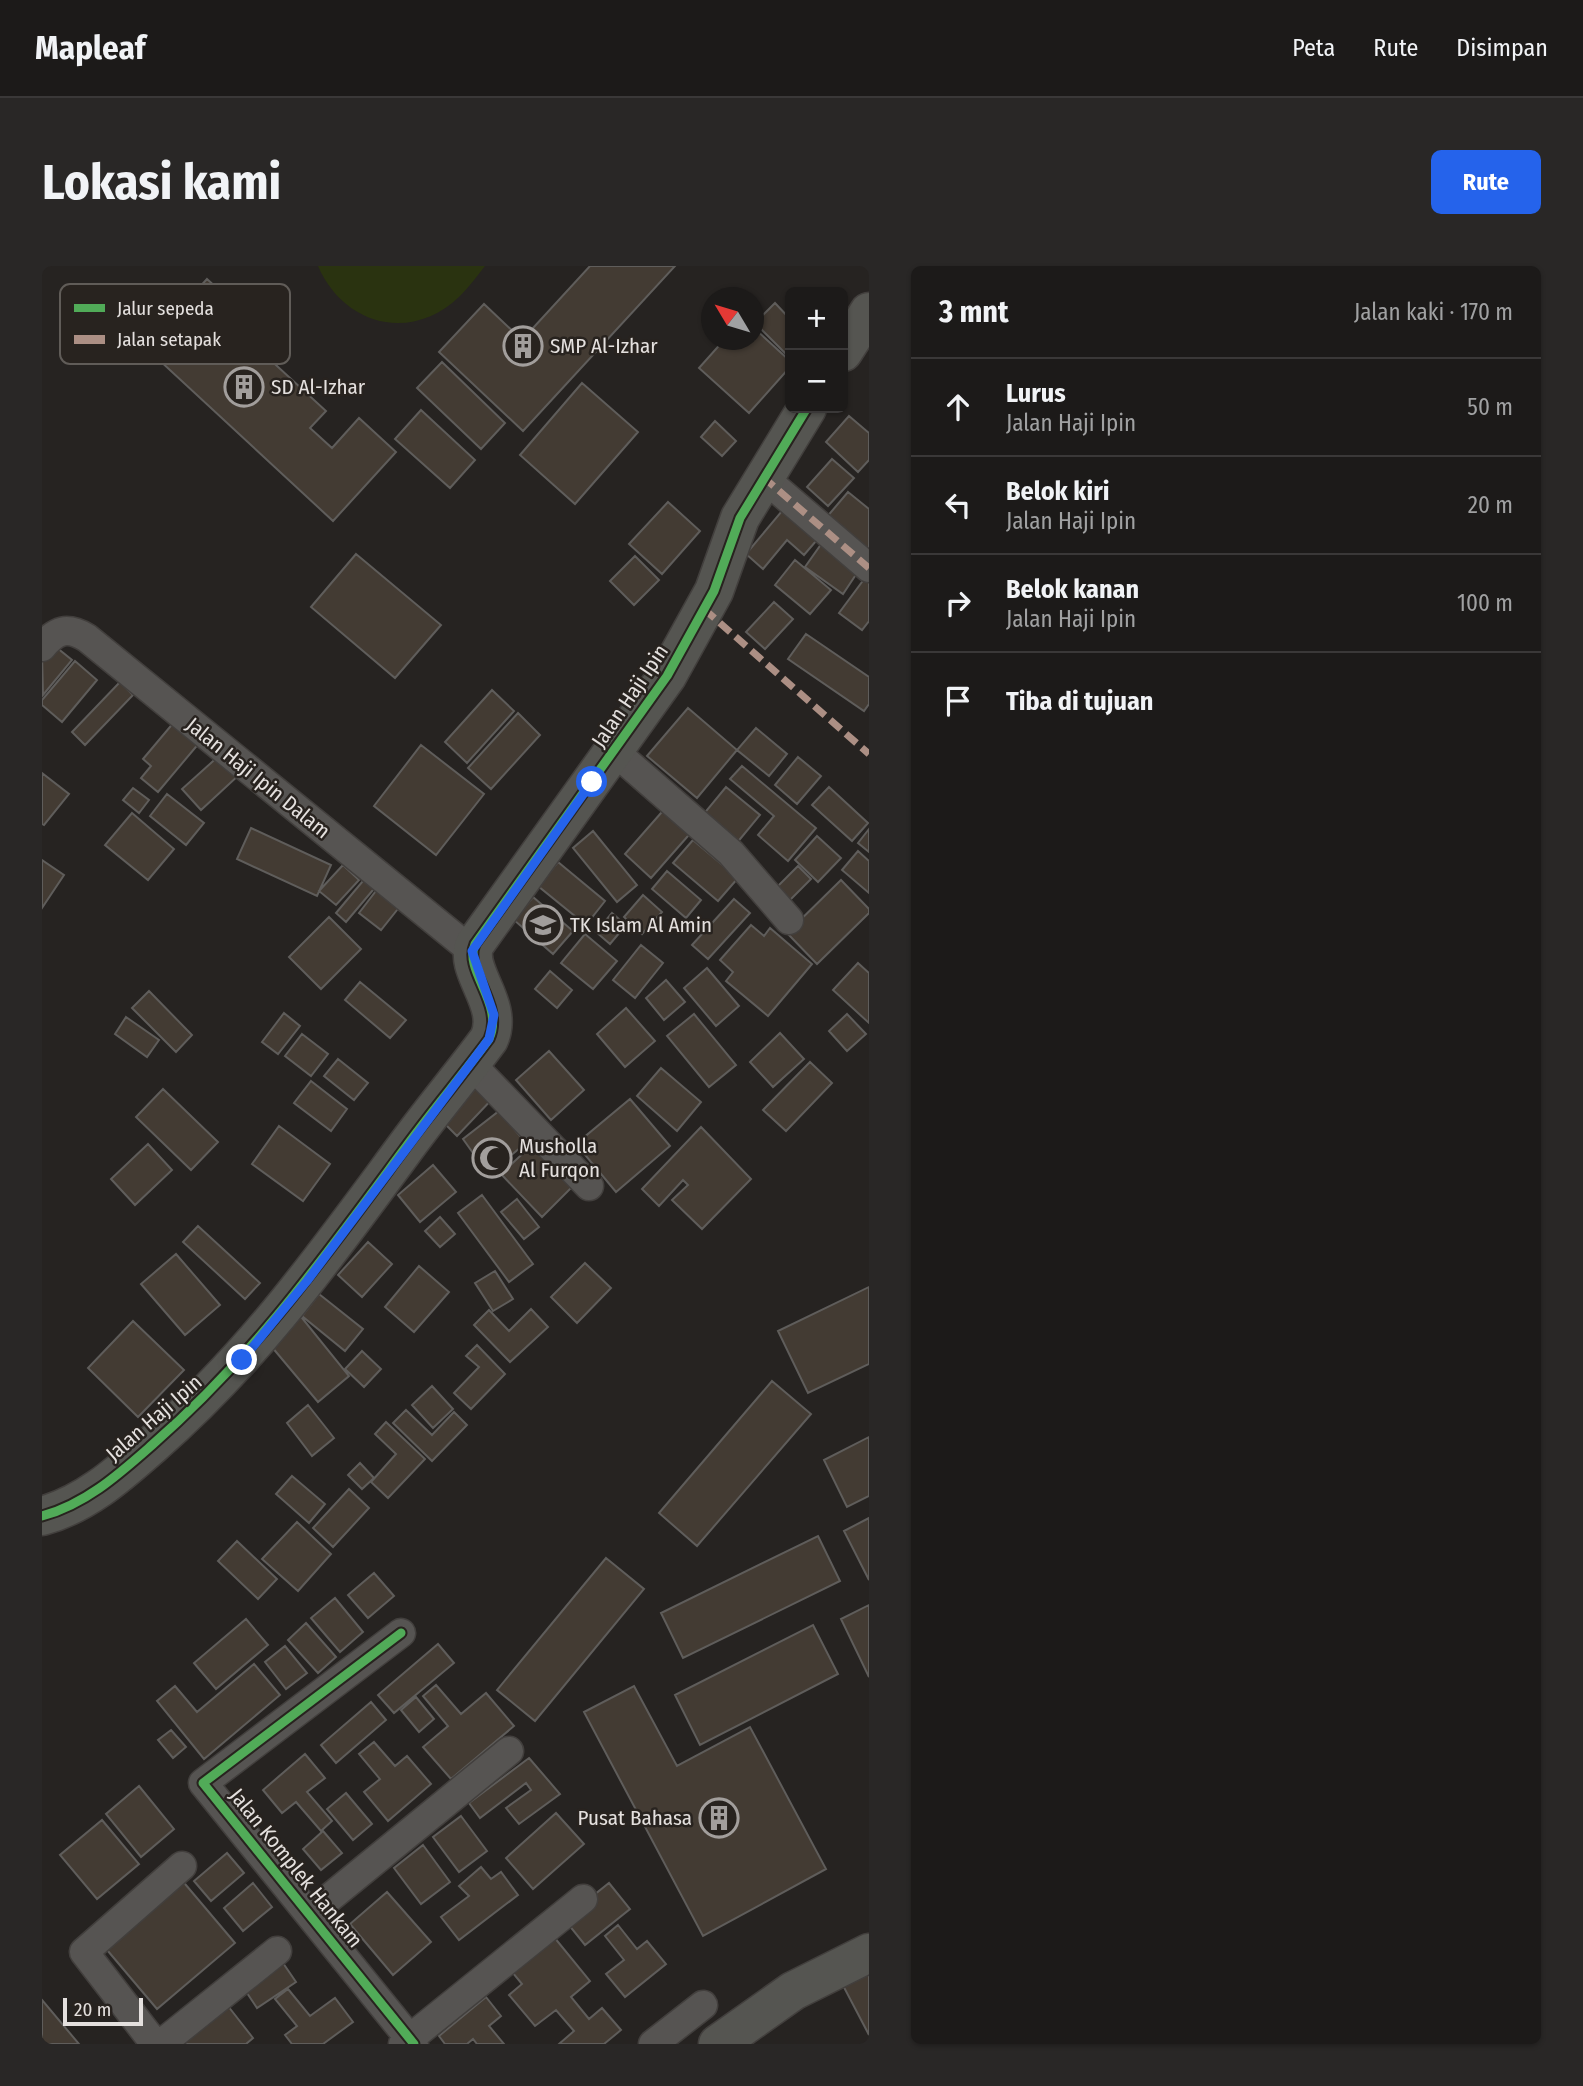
<!DOCTYPE html>
<html lang="id">
<head>
<meta charset="utf-8">
<style>
  body { margin:0; font-family:"Fira Sans Condensed",sans-serif; background:#292726; color:#f1f3f6 }
  .controls { position:absolute; right:21px; top:21px; display:grid; overflow:hidden; border-radius:10px; box-shadow:0 2px 5px #0004 }
  .controls button { width:63px; height:63px; display:grid; place-items:center; padding:0; border:0; border-bottom:2px solid #3a3838; background:#1c1a19; color:#f1f3f6; font:35px sans-serif }
  .compass { position:absolute; left:659px; top:21px; width:63px; height:63px; border-radius:50%; background:#1c1a19; box-shadow:0 2px 5px #0004; rotate:308deg }
  .scale { position:absolute; left:21px; bottom:18px; width:80px; box-sizing:border-box; padding-left:7px; border:4px solid #e4e0de; border-top:0; font-size:19px; line-height:24px; white-space:nowrap; color:#e4e0de; -webkit-text-stroke:5px #28231f; paint-order:stroke }
  .stop { position:absolute; width:21px; height:21px; margin:-16px; border:5px solid #2563eb; border-radius:50%; background:#fff }
  .stop.end { background:#2563eb; border-color:#fff; box-shadow:0 2px 7px #0008 }
  .list { margin:0; padding:0; list-style:none }
  h2 { display:flex; justify-content:space-between; align-items:center; height:91px; margin:0; padding:0 28px; font-size:30px }
  h2 small { font-size:23px; font-weight:400; color:#a0a1a2 }
  .list li { display:grid; grid-template-columns:46px 1fr auto; gap:21px; align-items:center; box-sizing:border-box; height:98px; padding:0 28px; border-top:2px solid #3a3838 }
  .list b { display:block; font-size:26px; white-space:nowrap }
  .list p { margin:0; font-size:23px; white-space:nowrap; color:#a0a1a2 }
  .list em { font-size:23px; font-style:normal; color:#a0a1a2 }
  .icon { flex:none; width:38px; height:38px; fill:none; stroke:currentColor; stroke-width:2; stroke-linecap:round; stroke-linejoin:round }
  .map { position:relative; flex:none; width:827px; height:1778px; overflow:hidden; border-radius:10px }
  header { display:flex; align-items:center; gap:42px; box-sizing:border-box; height:98px; padding:0 35px; background:#1c1a19; border-bottom:2px solid #3a3838 }
  header strong { font-size:33px }
  nav { display:flex; gap:38px; margin-inline-start:auto; font-size:24px }
  .intro { display:flex; align-items:center; justify-content:space-between; box-sizing:border-box; height:168px; padding:0 42px }
  h1 { margin:0; font-size:49px }
  .button { padding:18px 32px; border-radius:10px; background:#2563eb; color:#fff; font-size:24px; font-weight:700 }
  main { display:flex; gap:42px; padding:0 42px }
  aside { flex:1; background:#1c1a19; border-radius:10px; box-shadow:0 2px 5px #0004 }
  .map>svg:first-child { display:block }
  .green { fill:#2a3310 }
  .building { fill:#433b33; stroke:#5f5d5b; stroke-width:2 }
  .lines { fill:none; stroke-linecap:round; stroke-linejoin:round }
  .street-casing { stroke:#423f3d; stroke-width:31 }
  .secondary-casing { stroke:#423f3d; stroke-width:41 }
  .street { stroke:#565452; stroke-width:28 }
  .secondary { stroke:#555551; stroke-width:38 }
  .quiet { stroke:#ac8f84; stroke-width:7; stroke-dasharray:14 7; stroke-linecap:butt }
  .cycleway-casing { stroke:#28231f; stroke-width:13 }
  .cycleway { stroke:#51ab58; stroke-width:9 }
  .route { stroke:#2563eb; stroke-width:9 }
  .labels { text-anchor:middle; stroke-width:5; stroke-linejoin:round; paint-order:stroke }
  .poi-label { font-size:21px; fill:#e4e0de; stroke:#28231f; text-anchor:start }
  .street-label { font-size:21px; fill:#e4e0de; stroke:#28231f }
  .key { fill:#28231f; stroke:#605c58; stroke-width:2 }
  .key-label { font-size:19px; fill:#e4e0de }
</style>
</head>
<body>
<header>
<strong>Mapleaf</strong>
<nav><a>Peta</a><a>Rute</a><a>Disimpan</a></nav>
</header>
<div class="intro"><h1>Lokasi kami</h1><a class="button">Rute</a></div>
<main>
<div class="map">
<svg width="827" height="1778" viewBox="0 0 827 1778">
  <rect width="100%" height="100%" fill="#262321"/>
  <path class="green" d="M276 0H443C435 10 427 21 418 30 370 77 302 60 276 0Z"/>
  <path class="building" d="M548 0H633L481 165 397 86 442 38 480 74Z
    M165 13 200 45 171 76 194 97 211 78 284 145 268 162 290 182 317 152 354 186 291 255 103 81Z
    M733 37 748 53V92L713 57Z
    M712 62 748 95V101L707 147 657 102 682 74H712Z
    M400 96 463 157 439 183 375 122Z
    M540 117 596 166 533 238 478 189Z
    M379 144 433 194 408 222 353 173Z
    M807 150 827 167V194L816 206 784 176Z
    M673 155 694 175 680 190 659 171Z
    M790 193 812 212 786 240 765 221Z
    M806 226 827 243V288L784 252Z
    M626 236 658 265 620 308 587 278Z
    M745 239 780 268 762 289 745 274 721 303 704 288Z
    M780 277 817 304 801 328 763 301Z
    M314 288 399 359 353 412 269 341Z
    M593 290 617 314 592 339 568 315Z
    M753 294 789 324 768 348 733 319Z
    M823 312 827 315V355L820 364 797 347Z
    M732 336 751 353 723 383 704 366Z
    M764 368 827 411V438L822 445 746 393Z
    M9 377 30 394 1 429 0 388Z
    M33 395 55 414 20 456 0 439V434Z
    M78 416 91 429 43 479 30 466Z
    M450 424 472 445 425 497 403 476Z
    M646 442 695 484 655 532 605 490Z
    M476 447 498 469 449 523 426 502Z
    M133 455 158 476 116 526 99 512 109 500 101 493Z
    M714 462 745 488 727 510 695 484Z
    M379 479 442 528 394 589 332 540Z
    M179 488 198 508 159 544 140 523Z
    M756 491 779 510 755 538 733 519Z
    M700 500 774 562 746 595 716 569 732 550 688 513Z
    M0 507 27 528 2 559 0 558Z
    M684 521 718 549 694 578 660 550Z
    M787 521 826 557 810 575 770 539Z
    M91 522 107 534 97 547 81 534Z
    M125 528 162 557 144 579 108 550Z
    M626 539 653 562 609 612 583 588Z
    M90 547 132 583 106 614 63 579Z
    M209 562 289 599 275 630 195 593Z
    M827 563V586L816 577Z
    M551 565 595 619 575 636 531 582Z
    M775 570 799 592 776 616 753 594Z
    M651 574 696 612 676 635 631 597Z
    M816 585 827 595V627L800 604Z
    M0 594 22 609 0 642Z
    M516 596 563 635 544 659 496 620Z
    M301 599 317 614 294 639 277 625Z
    M756 600 769 613 741 641 728 628Z
    M625 605 659 634 644 652 610 623Z
    M326 609 336 618 304 656 294 647Z
    M799 614 827 643V647L775 698 745 667Z
    M337 621 359 639 339 664 317 647Z
    M601 629 620 646 600 668 582 651Z
    M491 631 531 665 511 688 472 654Z
    M692 633 708 647 666 693 650 679Z
    M570 647 584 659 568 678 554 666Z
    M287 651 319 683 279 723 247 691Z
    M709 659 722 670 728 662 770 698 726 750 684 715 691 706 678 694Z
    M543 668 575 695 551 723 519 697Z
    M599 679 621 697 593 732 571 714Z
    M816 697 827 707V757L791 724Z
    M665 702 697 740 674 760 642 722Z
    M508 705 530 724 515 742 493 723Z
    M624 714 643 736 622 754 604 732Z
    M318 716 364 754 348 772 303 734Z
    M107 725 150 769 134 786 90 742Z
    M584 742 613 775 583 801 555 768Z
    M242 747 258 760 236 788 220 776Z
    M652 748 694 799 667 821 625 770Z
    M805 748 824 768 805 785 787 765Z
    M84 751 117 774 105 791 73 768Z
    M738 767 762 793 731 821 708 796Z
    M260 768 286 788 269 810 243 790Z
    M507 785 542 824 509 854 474 814Z
    M296 793 326 817 312 834 282 810Z
    M768 796 790 817 744 865 721 844Z
    M619 802 659 836 635 865 595 830Z
    M436 812 454 829 415 870 399 854Z
    M269 815 305 843 289 865 252 837Z
    M121 823 176 876 149 904 94 851Z
    M588 833 628 880 574 926 534 878Z
    M457 845 484 877 446 908 421 873Z
    M237 860 288 898 261 935 210 898Z
    M659 861 709 913 660 963 630 934 646 919 641 914 617 940 600 923Z
    M106 878 130 904 93 939 69 913Z
    M490 879 530 921 500 951 459 908Z
    M391 899 414 926 378 956 356 929Z
    M440 929 491 998 467 1016 416 947Z
    M475 933 497 961 482 973 459 946Z
    M398 951 413 968 398 981 383 965Z
    M156 960 218 1017 203 1033 141 976Z
    M326 976 350 998 320 1031 296 1009Z
    M134 988 178 1039 143 1069 99 1018Z
    M543 997 569 1022 535 1057 509 1031Z
    M377 1000 407 1026 372 1066 343 1041Z
    M453 1005 471 1033 451 1045 433 1017Z
    M827 1021V1098L766 1127 736 1065Z
    M277 1028 321 1063 303 1085 260 1050Z
    M489 1043 506 1061 468 1096 432 1059 447 1044 467 1065Z
    M256 1047 307 1110 276 1136 224 1074Z
    M91 1055 142 1104 96 1151 46 1102Z
    M435 1079 463 1108 429 1143 412 1127 437 1101 424 1090Z
    M320 1085 339 1103 322 1121 303 1103Z
    M730 1115 769 1148 655 1280 617 1247Z
    M390 1120 411 1143 391 1162 370 1139Z
    M266 1139 292 1172 270 1190 245 1157Z
    M364 1144 390 1169 412 1146 425 1159 390 1195 351 1157Z
    M344 1156 383 1193 346 1232 329 1216 354 1188 333 1168Z
    M827 1171V1230L805 1241 782 1194Z
    M318 1197 332 1212 320 1223 306 1209Z
    M250 1210 283 1238 267 1257 234 1228Z
    M307 1223 327 1242 291 1281 271 1262Z
    M827 1252V1314L802 1265Z
    M255 1256 289 1288 256 1325 220 1293Z
    M776 1270 798 1315 641 1392 619 1347Z
    M195 1275 235 1313 216 1333 176 1295Z
    M564 1292 602 1323 493 1455 455 1424Z
    M332 1307 352 1330 326 1352 306 1329Z
    M293 1332 321 1366 298 1386 269 1352Z
    M827 1339V1411L799 1353Z
    M204 1353 226 1379 174 1423 152 1397Z
    M264 1357 294 1391 276 1407 246 1374Z
    M771 1359 796 1408 658 1479 633 1429Z
    M396 1378 412 1397 352 1447 336 1429Z
    M243 1380 265 1407 244 1423 223 1396Z
    M212 1398 238 1429 162 1493 115 1435 133 1420 155 1446Z
    M394 1419 419 1448 444 1427 472 1460 409 1513 381 1481 406 1460 381 1430Z
    M592 1420 635 1500 708 1461 784 1603 661 1670 542 1446Z
    M374 1431 392 1453 377 1466 359 1444Z
    M329 1436 344 1454 294 1497 279 1479Z
    M129 1464 144 1481 131 1492 116 1474Z
    M332 1476 353 1500 365 1490 389 1518 346 1555 322 1526 338 1513 317 1488Z
    M263 1488 283 1512 265 1526 290 1555 279 1565 254 1536 240 1547 221 1524Z
    M487 1492 518 1528 477 1558 464 1542 489 1524 484 1517 438 1552 427 1537Z
    M97 1520 132 1563 99 1591 64 1548Z
    M304 1527 330 1558 311 1574 285 1543Z
    M514 1547 542 1578 491 1623 464 1592Z
    M419 1550 445 1585 417 1606 391 1571Z
    M60 1554 97 1598 55 1633 18 1589Z
    M281 1565 300 1587 279 1604 261 1583Z
    M381 1579 408 1616 379 1638 352 1602Z
    M185 1587 202 1607 169 1635 152 1615Z
    M439 1601 449 1613 459 1606 476 1629 417 1674 399 1651 427 1630 417 1620Z
    M138 1612 193 1677 115 1743 60 1678Z
    M211 1617 230 1641 201 1665 182 1642Z
    M567 1617 588 1643 543 1679 522 1653Z
    M345 1626 389 1676 351 1709 308 1658Z
    M576 1659 595 1683 605 1675 624 1698 583 1731 564 1708 582 1694 563 1670Z
    M512 1671 548 1715 529 1731 547 1753 560 1742 579 1764 562 1778H517L532 1765 514 1744 493 1760 467 1729 480 1718 470 1706Z
    M827 1693V1769L796 1710Z
    M241 1697 254 1716 215 1742 203 1724Z
    M246 1723 268 1750 293 1732 311 1756 281 1778H250L243 1769 255 1760 233 1733Z
    M444 1731 459 1750 447 1760 462 1778H435L431 1773 425 1778H403L397 1770Z
    M0 1734 37 1778H0Z
    M186 1740 211 1772 204 1778H139Z"/>
  <g class="lines">
    <g class="street-casing">
      <path id="street" d="M721 211 827 302
        M0 381C14 364 25 360 45 372L430 685
        M572 485 689 587 747 654
        M429 798 547 920
        M359 1367 161 1517 372 1778
        M269 1647 467 1485
        M113 1778 42 1686 140 1600
        M119 1778 235 1685
        M361 1778 541 1633
        M611 1778 661 1739"/>
    </g>
    <g class="secondary-casing">
      <path id="secondary" d="M801 86 827 46
        M0 1250C44 1238 77 1208 110 1179 211 1091 281 993 360 886 388 847 419 811 447 773 463 738 421 705 433 678L625 410 672 325 698 252 765 142
        M676 1778 751 1725 827 1687"/>
    </g>
    <use href="#street" class="street"/>
    <use href="#secondary" class="secondary"/>
    <path class="quiet" d="M721 211 827 302
      M662 343 827 488"/>
    <g class="cycleway-casing">
      <path id="cycleway" d="M0 1250C44 1238 77 1208 110 1179 211 1091 281 993 360 886 388 847 419 811 447 773 463 738 421 705 433 678L625 410 672 325 698 252 765 142
        M359 1367 161 1517 372 1778"/>
    </g>
    <use href="#cycleway" class="cycleway"/>
  </g>
  <g class="lines">
    <path class="route" d="M200 1094 265 1015 447 773 452 749 430 685 550 516"/>
  </g>
  <defs>
    <g id="building-ring" transform="scale(2.0125)"><circle r="9.5" fill="#28231f" stroke="#a29e9c" stroke-width="1.5"/><path d="M-4-6H4V6H1V3H-1V6H-4ZM-2.5-4.3h1.7v1.8h-1.7ZM.8-4.3h1.7v1.8H.8ZM-2.5-1h1.7V.8h-1.7ZM.8-1h1.7V.8H.8Z" fill="#a29e9c"/></g>
    <g id="school-ring" transform="scale(2.0125)"><circle r="9.5" fill="#28231f" stroke="#a29e9c" stroke-width="1.5"/><path d="M0-5L7-2L0 1L-7-2ZM-4 1L0 2.5L4 1V4Q0 6-4 4Z" fill="#a29e9c"/></g>
    <g id="mosque-ring" transform="scale(2.0125)"><circle r="9.5" fill="#28231f" stroke="#a29e9c" stroke-width="1.5"/><path d="M3.5-4.9A6 6 0 1 0 3.5 4.9A5 5 0 1 1 3.5-4.9Z" fill="#a29e9c"/></g>
  </defs>
  <g fill-rule="evenodd">
    <use href="#building-ring" x="481" y="80"/>
    <use href="#building-ring" x="202" y="121"/>
    <use href="#school-ring" x="501" y="659"/>
    <use href="#mosque-ring" x="450" y="892"/>
    <use href="#building-ring" x="677" y="1552"/>
  </g>
  <g class="labels">
    <g class="poi-label">
      <text x="508" y="87">SMP Al-Izhar</text>
      <text x="229" y="128">SD Al-Izhar</text>
      <text x="528" y="666">TK Islam Al Amin</text>
      <text x="477" y="887">Musholla<tspan x="477" dy="24">Al Furqon</tspan></text>
      <text x="650" y="1559" text-anchor="end">Pusat Bahasa</text>
    </g>
    <g class="street-label">
      <text transform="translate(588 430) rotate(-56)" y="7">Jalan Haji Ipin</text>
      <text transform="translate(216 512) rotate(39)" y="7">Jalan Haji Ipin Dalam</text>
      <text transform="translate(112 1152) rotate(-41)" y="7">Jalan Haji Ipin</text>
      <text transform="translate(254 1602) rotate(51)" y="7">Jalan Komplek Hankam</text>
    </g>
  </g>
  <rect x="18" y="18" width="230" height="80" rx="10" class="key"/>
  <rect x="32" y="38" width="31" height="8" fill="#51ab58"/>
  <rect x="32" y="69" width="31" height="9" fill="#ac8f84"/>
  <g class="key-label">
    <text x="75" y="49">Jalur sepeda</text>
    <text x="75" y="80">Jalan setapak</text>
  </g>
</svg>
<div class="controls">
<button>+</button>
<button>−</button>
</div>
<svg class="compass" viewBox="-18 -18 36 36"><path d="M0-13l5 13h-10z" fill="#e53935"/><path d="M0 13l5-13h-10z" fill="#a0a1a2"/></svg>
<div class="scale">20 m</div>
<div class="stop" style="left:550px;top:516px"></div>
<div class="stop end" style="left:200px;top:1094px"></div>
</div>
<aside>
<h2>3 mnt<small>Jalan kaki · 170 m</small></h2>
<ul class="list">
<li><svg class="icon" aria-label="ahead" viewBox="0 0 24 24"><path d="M12 20V5M6 11l6-6 6 6"/></svg><div><b>Lurus</b><p>Jalan Haji Ipin</p></div><em>50 m</em></li>
<li><svg class="icon" aria-label="left" viewBox="0 0 24 24"><path d="M17 20v-9H6M10 6l-5 5 5 5"/></svg><div><b>Belok kiri</b><p>Jalan Haji Ipin</p></div><em>20 m</em></li>
<li><svg class="icon" aria-label="right" viewBox="0 0 24 24"><path d="M7 20v-9h11M14 6l5 5-5 5"/></svg><div><b>Belok kanan</b><p>Jalan Haji Ipin</p></div><em>100 m</em></li>
<li><svg class="icon" aria-label="arrive" viewBox="0 0 24 24"><path d="M6 21V4h12l-3 4 3 4H6"/></svg><div><b>Tiba di tujuan</b></div></li>
</ul>
</aside>
</main>
</body>
</html>
